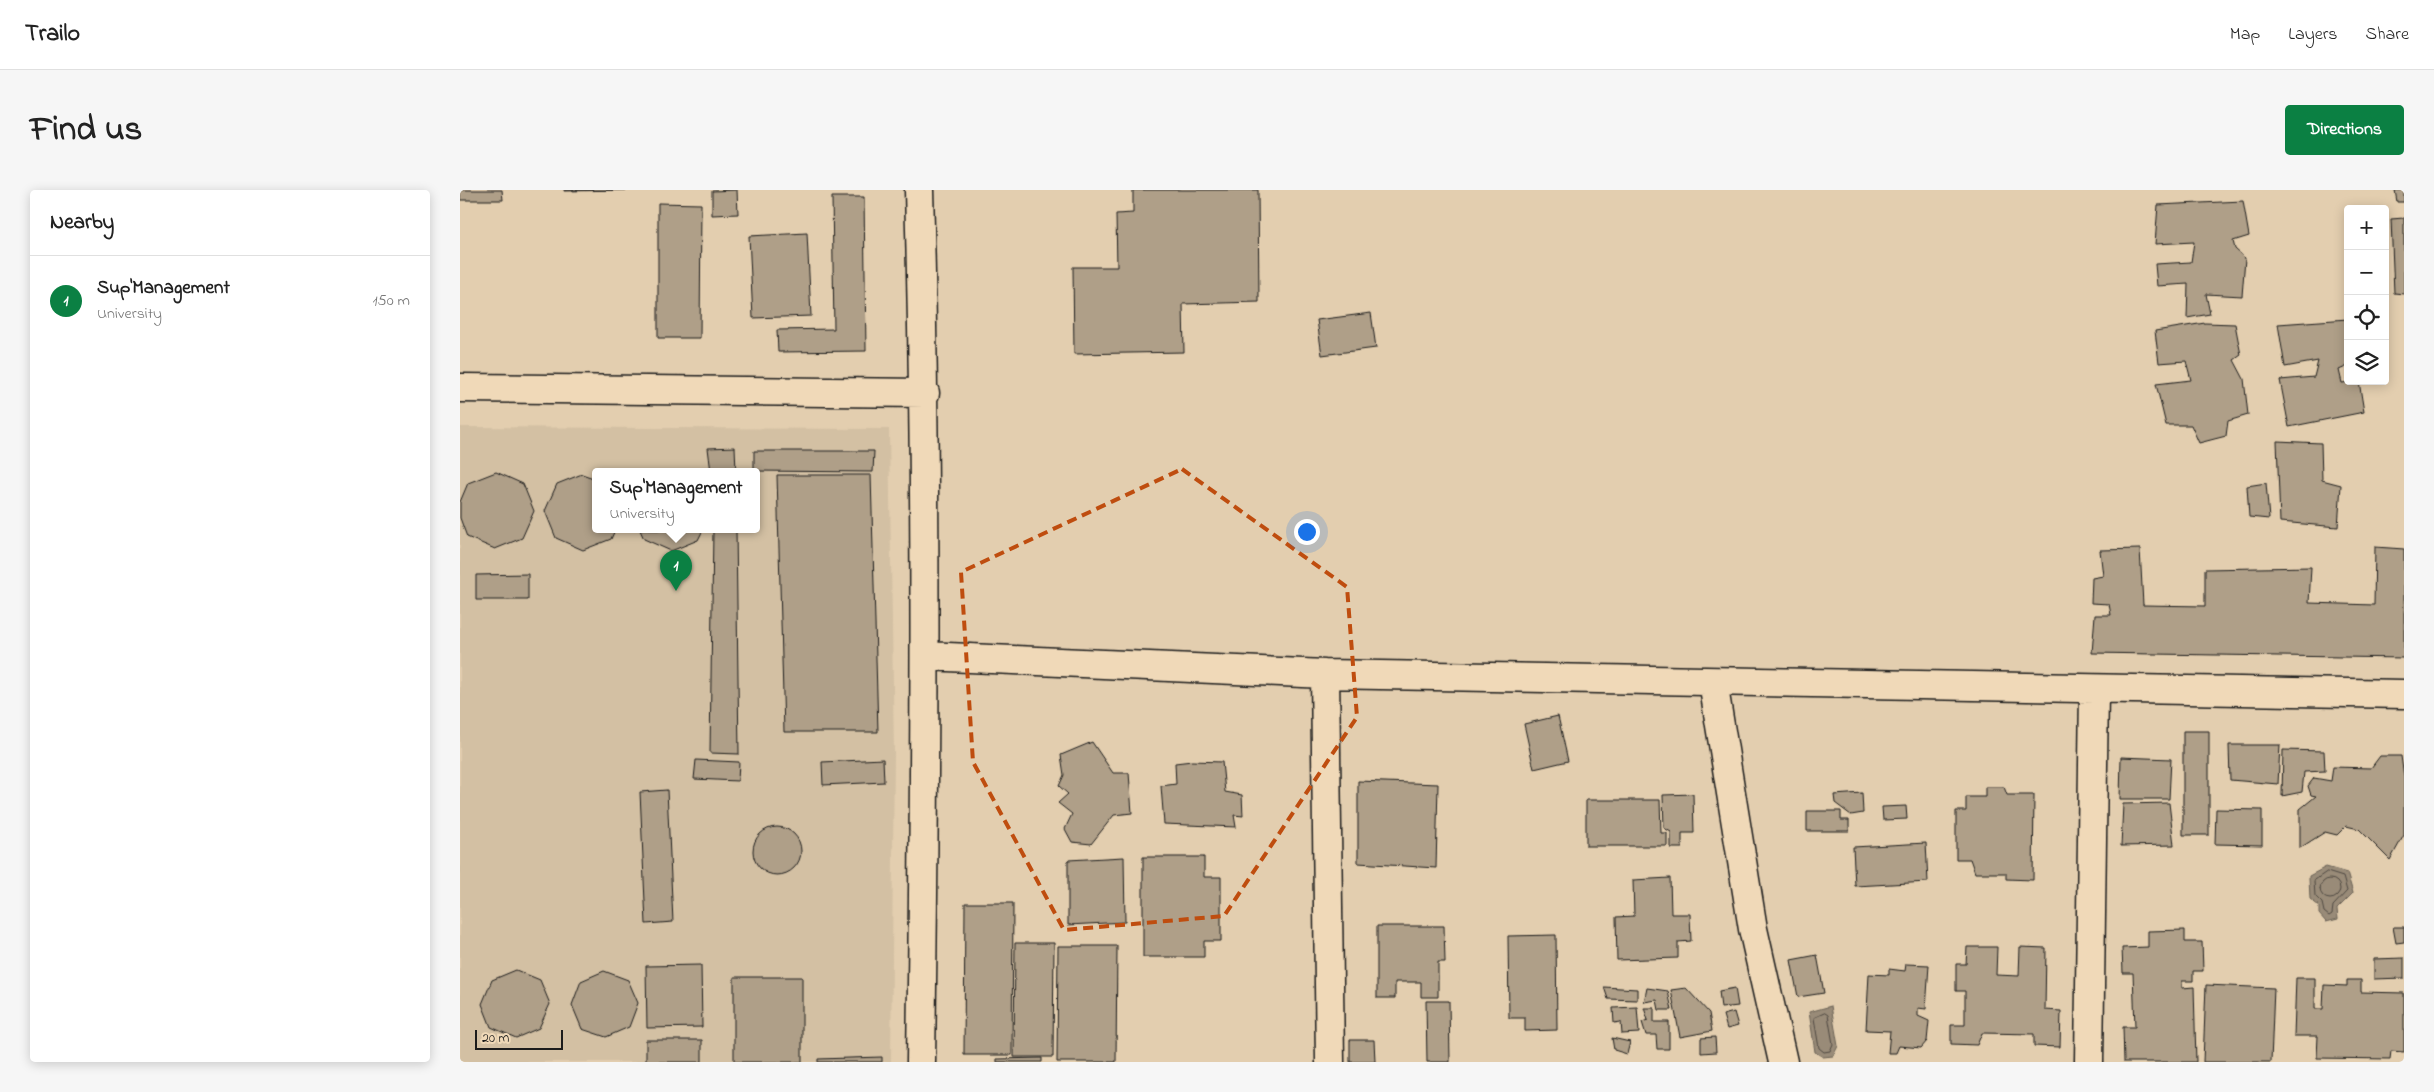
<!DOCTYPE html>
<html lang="en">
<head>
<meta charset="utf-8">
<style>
  body { margin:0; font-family:"Indie Flower",sans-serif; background:#f6f6f6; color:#222 }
  .controls { position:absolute; right:15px; top:15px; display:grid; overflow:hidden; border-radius:5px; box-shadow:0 2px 12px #0003 }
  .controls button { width:45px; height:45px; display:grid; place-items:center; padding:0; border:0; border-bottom:1px solid #e0e0e0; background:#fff; color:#222; font:25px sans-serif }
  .scale { position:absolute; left:15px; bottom:12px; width:88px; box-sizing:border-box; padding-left:5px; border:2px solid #1c1c1c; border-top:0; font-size:14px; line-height:18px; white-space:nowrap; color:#1c1c1c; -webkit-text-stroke:4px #f0d9b8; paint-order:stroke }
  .you { position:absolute; left:846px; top:341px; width:18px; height:18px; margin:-12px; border:4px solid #fff; border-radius:50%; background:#1a73e8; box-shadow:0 0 0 8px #1a73e833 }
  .badge { display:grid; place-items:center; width:32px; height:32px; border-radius:50%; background:#0b8043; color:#fff; font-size:16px; font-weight:700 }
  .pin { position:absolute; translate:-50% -41px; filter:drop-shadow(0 1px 2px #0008) }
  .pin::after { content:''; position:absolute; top:26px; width:18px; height:15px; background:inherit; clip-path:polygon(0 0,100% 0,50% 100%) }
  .popup { position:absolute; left:132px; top:278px; width:168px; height:65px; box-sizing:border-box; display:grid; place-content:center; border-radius:5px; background:#fff; filter:drop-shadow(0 1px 4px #0005); font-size:16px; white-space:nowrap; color:#767676 }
  .popup b { font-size:19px; color:#222 }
  .popup::after { content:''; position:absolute; left:50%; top:100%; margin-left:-10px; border:10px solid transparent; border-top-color:#fff }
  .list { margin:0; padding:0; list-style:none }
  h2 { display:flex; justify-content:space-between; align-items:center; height:65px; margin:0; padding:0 20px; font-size:21px }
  h2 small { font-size:16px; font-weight:400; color:#767676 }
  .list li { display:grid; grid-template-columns:32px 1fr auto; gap:15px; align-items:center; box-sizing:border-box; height:90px; padding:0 20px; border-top:1px solid #e0e0e0 }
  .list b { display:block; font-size:19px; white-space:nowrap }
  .list p { margin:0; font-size:16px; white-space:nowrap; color:#767676 }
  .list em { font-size:16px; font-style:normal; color:#767676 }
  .icon { flex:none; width:28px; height:28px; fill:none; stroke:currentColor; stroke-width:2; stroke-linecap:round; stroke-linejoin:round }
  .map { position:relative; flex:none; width:1944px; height:872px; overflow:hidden; border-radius:5px }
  header { display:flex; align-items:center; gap:30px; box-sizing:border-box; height:70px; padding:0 25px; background:#fff; border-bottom:1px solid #e0e0e0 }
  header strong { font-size:24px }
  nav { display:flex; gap:28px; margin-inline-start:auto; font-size:18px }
  .intro { display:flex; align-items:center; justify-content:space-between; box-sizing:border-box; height:120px; padding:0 30px }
  h1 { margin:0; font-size:35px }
  .button { padding:12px 22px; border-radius:5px; background:#0b8043; color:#fff; font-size:18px; font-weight:700 }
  main { display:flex; gap:30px; padding:0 30px }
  aside { flex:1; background:#fff; border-radius:5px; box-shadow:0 2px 12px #0003 }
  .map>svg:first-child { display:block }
  .built { fill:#d3c0a3; fill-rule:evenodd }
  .water { fill:#998b78; stroke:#675f53 }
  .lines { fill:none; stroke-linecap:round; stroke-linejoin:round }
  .shore { stroke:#4e4841; stroke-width:1 }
  .building { fill:#af9f88; stroke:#1c1c1c }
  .minor-casing { stroke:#1c1c1c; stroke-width:31 }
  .minor { stroke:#f0d9b8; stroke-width:28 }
  .marked { fill:none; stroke:#bf4d0f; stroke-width:4; stroke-dasharray:10 6; stroke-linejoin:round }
</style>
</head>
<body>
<header>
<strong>Trailo</strong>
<nav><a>Map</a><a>Layers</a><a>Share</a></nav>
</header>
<div class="intro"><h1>Find us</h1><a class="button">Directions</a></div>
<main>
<aside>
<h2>Nearby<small></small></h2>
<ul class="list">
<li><span class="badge">1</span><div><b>Sup'Management</b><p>University</p></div><em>150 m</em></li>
</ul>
</aside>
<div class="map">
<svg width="1944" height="872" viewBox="0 0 1944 872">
  <rect width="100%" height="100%" fill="#e3ceaf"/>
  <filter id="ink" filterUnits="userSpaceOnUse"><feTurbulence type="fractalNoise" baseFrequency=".02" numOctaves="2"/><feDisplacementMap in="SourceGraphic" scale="10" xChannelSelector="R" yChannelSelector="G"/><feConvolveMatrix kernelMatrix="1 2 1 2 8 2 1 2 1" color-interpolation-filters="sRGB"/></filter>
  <g filter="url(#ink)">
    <path class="built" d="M0 237 429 239 434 563 431 872H0ZM136 282H296V340H136Z"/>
    <path class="water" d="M1866 677 1887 683 1893 703 1877 719 1878 729 1866 732 1859 724V716L1850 709 1849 689V686Z
      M1371 816 1378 856 1373 866 1363 867 1355 862 1349 822Z"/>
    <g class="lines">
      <path class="shore" d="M1867 682 1883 687 1887 701 1873 716 1872 724 1869 726 1864 722 1862 713 1855 706 1854 691Z
        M1860 699a10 10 0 1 1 20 0a10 10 0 1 1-20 0Z
        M1365 823 1368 825 1373 854 1370 861 1364 862 1359 858 1354 828Z"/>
    </g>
    <path class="building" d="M0 0H42L43 10H0Z
      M104 0H169L104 1Z
      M277 0 278 24 252 25V1Z
      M673 0H798L799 112 723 114 724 162 614 164 613 77H657L656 24 673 23Z
      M1935 0H1944V12H1937Z
      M372 7H404L406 161 318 162 317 140 374 139Z
      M1783 11 1789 46 1773 51 1775 59 1785 68 1782 106 1746 104 1750 124 1727 128 1728 94 1697 96 1695 74 1731 72 1734 52 1695 54 1698 15Z
      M198 13 241 14 240 148H198Z
      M1944 28V104L1934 103 1931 29Z
      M347 43 351 126 293 128 289 46Z
      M911 123 916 158 862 165 857 130Z
      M1888 129V176L1879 180 1882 193 1899 191 1904 222 1829 237 1820 190 1854 187 1858 171 1825 177 1818 134Z
      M1745 133 1775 134 1781 165 1774 170 1784 189 1788 225 1768 231 1766 246 1739 253 1731 235H1706L1696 194 1731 190 1726 171 1699 173 1695 141Z
      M1817 251 1861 253 1862 290 1881 295 1878 337 1820 332Z
      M275 257 276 282H251L248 258Z
      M294 261H414L413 282 294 281Z
      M36 282 63 294 74 321 62 348 35 359 7 347 0 328V312L8 293Z
      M122 284 136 289V340H155L151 349 123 360 96 348 85 321 97 294Z
      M317 285H411L418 542H324Z
      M1806 293 1809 329 1789 327 1787 296Z
      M180 340H243L238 350 211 361 184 349Z
      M253 340H276L279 564 250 563Z
      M1915 357 1944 359V468L1632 463 1635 425H1651L1649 414 1631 413 1632 388 1643 386 1640 360 1680 359 1683 415 1745 416V379L1851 377 1849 413 1914 415Z
      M68 384V410H16V385Z
      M1098 526 1108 571 1074 579 1064 534Z
      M1723 541H1749V645H1723Z
      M632 552 653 583H669L672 623 654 625 631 654 612 652 605 639 612 624 598 613 608 604 599 596 604 585 601 565Z
      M1769 555H1820L1818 594 1770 590Z
      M1823 560 1864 561 1865 581 1844 582 1842 602 1822 606Z
      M1920 566H1941L1944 587V645L1930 670 1899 639 1886 636 1877 645 1865 642 1840 658V619L1856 606 1851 605 1848 596 1854 588 1871 591 1873 577 1911 578Z
      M1661 567 1711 569 1709 609H1660Z
      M423 569 424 592 363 595 362 572Z
      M236 570 279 572 278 591 234 589Z
      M732 571 762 572 765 602 782 605 783 626 774 625 776 637 704 634 701 596 716 594 715 573Z
      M898 591 978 594 976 678 898 673Z
      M1525 597H1544L1547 605H1574L1573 690 1546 689V683H1515L1510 669H1496V621H1506V607H1525Z
      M207 600 213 732 186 734 180 602Z
      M1402 603 1403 623 1391 625 1375 613 1374 605Z
      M1233 604 1234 643H1222V658H1211V642L1204 638 1203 605Z
      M1126 610H1200L1201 643H1207V656H1126Z
      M1709 613 1714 655 1661 656 1663 614Z
      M1446 616 1447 629 1423 630 1422 617Z
      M1756 619 1802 620V655L1755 654Z
      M1347 621H1381V630H1389V641H1347Z
      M293 661a24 24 0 1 1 48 0a24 24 0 1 1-48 0Z
      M1466 653 1468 692 1395 696 1393 657Z
      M664 667 665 732 608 735V670Z
      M683 667H744V687H761V751H744V767H683Z
      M1210 688 1211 724H1230L1231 751 1218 752V768L1157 770 1156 727 1174 726 1173 690Z
      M505 713H553L552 865H504Z
      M917 736H984L985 772H978V807H961V792H935V808H917Z
      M1933 737H1944V752L1936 753Z
      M1725 740V752H1742L1743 781H1733V791H1722V798L1734 797 1736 872H1664L1663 837H1675L1673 783H1663L1662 758 1688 757V741Z
      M1096 745 1097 840 1065 841V828H1049L1048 746Z
      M555 753H594L593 867H554Z
      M598 756H657L656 872H597Z
      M1507 757H1537L1536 785 1559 786 1560 757 1586 758 1585 820 1601 821 1600 857 1574 856V844L1522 843 1517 855 1491 854V835H1505V801H1496V774H1506Z
      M1357 765 1364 803 1338 807 1331 770Z
      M1944 768V788L1914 789V769Z
      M1446 774 1469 775 1466 819 1458 818V826L1469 831 1467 851 1461 858 1439 856 1436 863H1428L1430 841 1406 840 1409 784 1429 785V779L1445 781Z
      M241 775 242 837 187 838 186 776Z
      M56 780 80 790 90 814 79 838 56 848 31 837 22 814 32 790Z
      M144 781 168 790 178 813 169 837 146 847 122 839 112 815 121 791Z
      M274 787H342V872H274Z
      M1836 788H1855V819H1863L1864 795 1887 796V790H1901V802L1944 803V862L1931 861 1930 869 1857 868 1858 846H1834Z
      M1746 795 1814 798 1811 872H1743Z
      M1144 797 1177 799V810L1148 809Z
      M1187 798 1208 801 1212 820H1199L1197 810 1184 812Z
      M1226 798 1249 823 1252 841 1220 847 1211 800Z
      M1275 798 1278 816 1261 818 1259 801Z
      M966 811H989L990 872H967Z
      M1177 817 1179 843 1162 844 1161 832 1154 833 1153 818Z
      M1184 818H1194V832H1209V859H1197L1196 845H1186L1182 832 1188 830Z
      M1274 822 1278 836 1267 839 1263 825Z
      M1255 847 1256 862 1241 863V848Z
      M1152 848 1170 852 1167 864 1154 860Z
      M186 850H242V872H186Z
      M890 850H914L915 872H890Z
      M422 867V872H358V869Z
      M582 868V872H537V869Z"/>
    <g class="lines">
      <g class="minor-casing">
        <path id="minor" d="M459 0C467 291 465 581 461 872
          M0 198 465 203
          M466 466 865 484 1944 504
          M865 484 870 872
          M1253 492 1293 739 1323 872
          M1629 872 1634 500"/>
      </g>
      <use href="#minor" class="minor"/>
    </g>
  </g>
  <path class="marked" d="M722 279 887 397 897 527 764 726 604 740 513 572 501 382Z"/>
</svg>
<div class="controls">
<button>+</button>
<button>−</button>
<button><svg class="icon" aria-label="locate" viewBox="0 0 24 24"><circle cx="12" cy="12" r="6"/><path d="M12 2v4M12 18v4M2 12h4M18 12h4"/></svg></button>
<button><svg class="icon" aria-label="layers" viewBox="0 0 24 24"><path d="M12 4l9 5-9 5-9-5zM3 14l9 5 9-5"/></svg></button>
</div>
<div class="scale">20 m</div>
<div class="you"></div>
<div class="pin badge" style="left:216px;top:401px">1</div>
<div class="popup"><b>Sup'Management</b>University</div>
</div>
</main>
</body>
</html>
